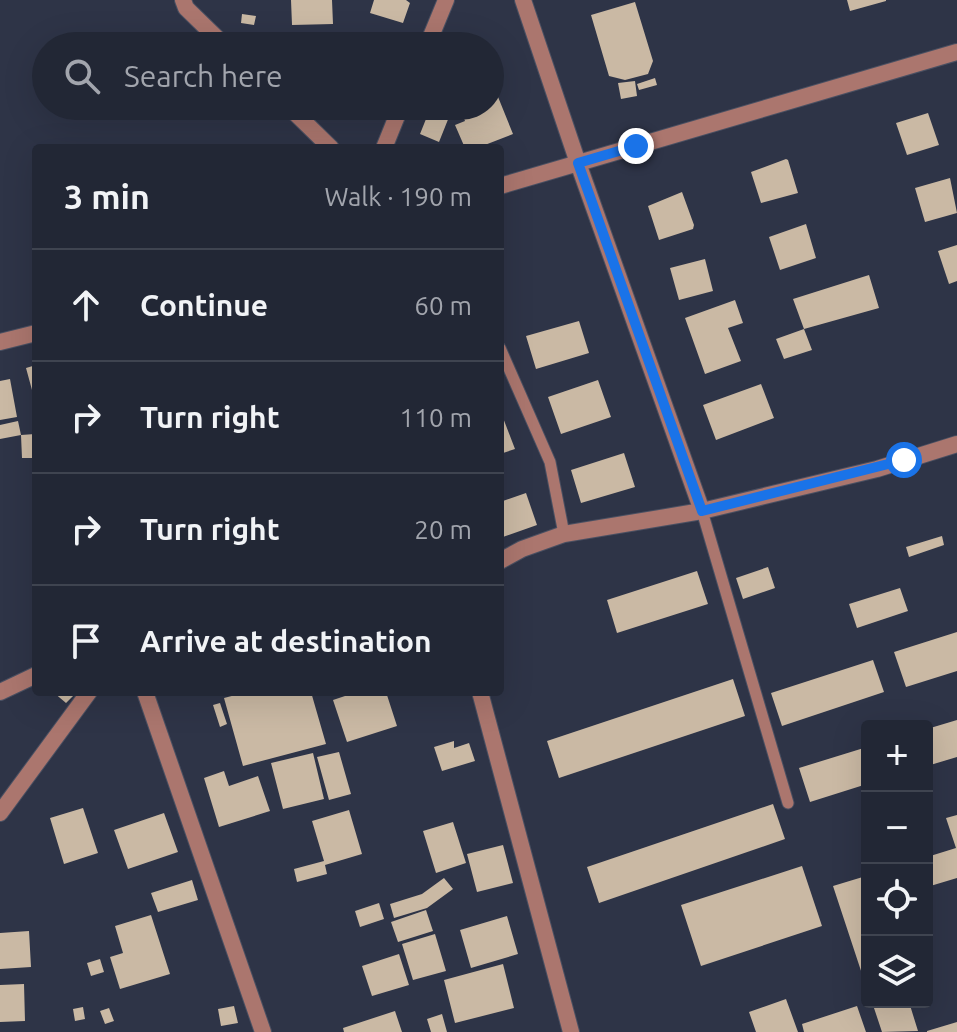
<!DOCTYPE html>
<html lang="en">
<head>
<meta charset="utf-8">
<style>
  body { margin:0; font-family:Ubuntu,sans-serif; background:#2e3341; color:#f1f3f6 }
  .controls { position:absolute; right:24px; bottom:24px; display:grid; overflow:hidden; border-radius:8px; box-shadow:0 8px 32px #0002 }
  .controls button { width:72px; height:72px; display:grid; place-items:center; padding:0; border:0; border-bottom:2px solid #3f4450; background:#222735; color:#f1f3f6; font:40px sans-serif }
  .stop { position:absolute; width:24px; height:24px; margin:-18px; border:6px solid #1a73e8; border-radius:50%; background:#fff }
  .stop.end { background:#1a73e8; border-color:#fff; box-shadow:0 2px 8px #0008 }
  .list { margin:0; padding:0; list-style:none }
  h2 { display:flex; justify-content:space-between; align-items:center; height:104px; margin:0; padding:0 32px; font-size:34px }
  h2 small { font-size:26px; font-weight:400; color:#a2a5ad }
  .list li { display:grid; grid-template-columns:52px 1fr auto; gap:24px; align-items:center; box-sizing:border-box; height:112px; padding:0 32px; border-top:2px solid #3f4450 }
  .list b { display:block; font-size:30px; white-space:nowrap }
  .list em { font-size:26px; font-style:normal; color:#a2a5ad }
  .icon { flex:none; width:44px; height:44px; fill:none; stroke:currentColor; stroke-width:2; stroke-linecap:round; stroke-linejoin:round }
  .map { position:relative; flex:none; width:957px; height:1032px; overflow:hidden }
  .search { position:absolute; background:#222735; box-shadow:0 8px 32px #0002; left:32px; top:32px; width:472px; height:88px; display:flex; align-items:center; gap:20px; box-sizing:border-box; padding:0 28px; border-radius:44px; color:#a2a5ad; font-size:30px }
  .panel { position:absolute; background:#222735; box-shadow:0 8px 32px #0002; left:32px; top:144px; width:472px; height:552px; border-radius:8px }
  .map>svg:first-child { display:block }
  .building { fill:#cab9a4 }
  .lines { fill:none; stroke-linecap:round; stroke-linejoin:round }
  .lane-casing { stroke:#4a5062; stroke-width:13 }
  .street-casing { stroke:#4a5062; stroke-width:18 }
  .lane { stroke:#ab766e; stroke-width:11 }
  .street { stroke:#ab766e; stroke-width:16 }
  .route { stroke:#1a73e8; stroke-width:10 }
</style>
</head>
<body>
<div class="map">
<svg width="957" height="1032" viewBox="0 0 957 1032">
  <rect width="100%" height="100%" fill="#2e3447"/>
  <path class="building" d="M291 0H332L333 24 292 25Z
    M374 0H406L410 3 403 23 370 13Z
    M847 0H886V1L850 11Z
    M635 2 653 61 648 74 625 80 609 76 591 15Z
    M242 14 256 16 254 25 241 23Z
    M655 78 657 85 639 90 637 84Z
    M635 81 637 96 621 99 618 83Z
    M494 87 513 134 477 148H465L455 125 465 121 459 106H490V89Z
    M369 106H381L376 117 366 112Z
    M430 109 449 117 439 142 420 134Z
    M928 113 939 145 907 155 896 123Z
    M786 159 788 160 798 193 761 203 751 172Z
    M950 178 957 213 925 222 915 188Z
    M682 192 694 225 693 229 659 240 648 206Z
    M806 224 816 258 780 270 769 237Z
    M957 245V281L949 284 938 251Z
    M705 259 713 291 679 300 670 268Z
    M869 275 879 308 804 329 793 299Z
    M735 300 743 323 728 328 741 361 705 374 685 318Z
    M579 321 589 353 536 369 526 336Z
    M804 329 812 350 784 359 776 339Z
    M36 365V401H35L26 368Z
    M10 379 17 417 0 420V381Z
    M598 380 611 417 561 434 548 397Z
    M761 384 774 418 716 440 703 405Z
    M500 410 515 449 500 454Z
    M18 421 21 435 0 439V425Z
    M35 434 36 458H22L21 435Z
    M624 453 635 487 581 503 571 470Z
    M526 493 537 525 500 538V502Z
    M942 536 944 545 909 557 906 547Z
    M768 567 775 588 743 599 736 578Z
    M697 571 708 604 617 633 607 600Z
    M900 588 908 611 857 628 849 604Z
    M957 632V671L906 687 894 652Z
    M873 660 884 692 782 726 771 693Z
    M733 679 745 716 559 778 547 741Z
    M53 692H77L66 703Z
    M247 692H311L326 744 243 766 224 698Z
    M357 692H386L397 726 347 742 333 700Z
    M220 703 227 724 220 727 213 705Z
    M957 720V757L927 766V729Z
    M454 741V748L469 743 475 761 442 771 434 747Z
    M867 747V784L810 802 799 768Z
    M339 752 351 794 329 800 317 757Z
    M313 753 324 799 283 809 271 763Z
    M224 771 229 786 258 776 270 811 219 827 204 778Z
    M773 804 785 839 599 903 587 867Z
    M83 808 98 853 64 864 50 818Z
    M349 810 362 854 325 865 327 874 297 882 294 869 324 861 312 821Z
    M164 813 178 852 128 869 114 830Z
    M957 815V878L927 887V857L956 848 946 818Z
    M453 822 466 863 436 873 423 831Z
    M503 845 513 883 477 892 467 854Z
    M802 866 822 926 701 966 681 905Z
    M866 876 867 879 866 986 833 886Z
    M444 878 453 889 427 908 394 918 390 904 422 894Z
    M192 880 198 900 158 912 151 893Z
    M379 903 384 919 360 927 355 911Z
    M426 910 433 931 398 942 391 922Z
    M151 915 170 974 120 989 110 957 123 953 115 926Z
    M507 916 518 954 471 968 460 930Z
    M29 931 31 967 0 969V933Z
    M435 934 446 971 413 980 402 944Z
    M399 954 409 985 372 996 362 966Z
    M100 959 104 972 91 976 87 963Z
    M503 964 514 1008 455 1023 444 980Z
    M24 984 25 1021 0 1022V985Z
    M786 999 798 1032H756L749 1012Z
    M872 1002H909L918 1031 882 1032Z
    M234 1006 238 1023 221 1026 218 1009Z
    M857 1006 866 1032H804L802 1024Z
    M83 1007 85 1019 75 1021 73 1009Z
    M109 1008 114 1021 105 1024 100 1011Z
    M395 1011 402 1032H344L343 1028Z
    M442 1014 447 1032H431L427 1019Z
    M957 1022V1032H927V1031Z"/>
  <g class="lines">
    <g class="lane-casing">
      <path id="lane" d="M500 348 550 462 564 534
        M702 511 788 803"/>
    </g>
    <g class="street-casing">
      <path id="street" d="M183 0 186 8 225 46
        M523 0 578 163 702 511
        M427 46 446 0
        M288 106 331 148
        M384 148 401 106
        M500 186 957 52
        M0 342 36 333
        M500 561 522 549 564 534 702 511 877 469 957 444
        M0 692 36 675
        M145 692 263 1032
        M480 692 571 1032
        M0 813 89 692"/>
    </g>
    <use href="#lane" class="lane"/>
    <use href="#street" class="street"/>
  </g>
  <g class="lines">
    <path class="route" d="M636 146 578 163 702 511 904 460"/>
  </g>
</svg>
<div class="controls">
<button>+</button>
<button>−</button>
<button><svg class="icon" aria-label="locate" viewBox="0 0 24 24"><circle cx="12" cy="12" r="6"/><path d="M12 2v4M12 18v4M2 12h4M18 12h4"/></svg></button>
<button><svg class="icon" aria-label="layers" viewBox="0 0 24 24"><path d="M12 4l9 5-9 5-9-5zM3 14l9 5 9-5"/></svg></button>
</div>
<div class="stop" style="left:904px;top:460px"></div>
<div class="stop end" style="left:636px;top:146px"></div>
<div class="search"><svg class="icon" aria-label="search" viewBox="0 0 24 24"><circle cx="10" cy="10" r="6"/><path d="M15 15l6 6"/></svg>Search here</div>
<section class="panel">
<h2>3 min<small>Walk · 190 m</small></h2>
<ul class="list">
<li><svg class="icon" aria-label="ahead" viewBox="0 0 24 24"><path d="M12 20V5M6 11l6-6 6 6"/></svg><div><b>Continue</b></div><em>60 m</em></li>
<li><svg class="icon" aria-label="right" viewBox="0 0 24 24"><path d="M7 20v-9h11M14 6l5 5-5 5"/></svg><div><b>Turn right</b></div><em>110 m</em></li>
<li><svg class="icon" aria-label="right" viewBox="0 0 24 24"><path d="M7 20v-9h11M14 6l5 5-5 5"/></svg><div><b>Turn right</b></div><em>20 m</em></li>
<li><svg class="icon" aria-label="arrive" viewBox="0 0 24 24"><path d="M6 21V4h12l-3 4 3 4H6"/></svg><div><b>Arrive at destination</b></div></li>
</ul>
</section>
</div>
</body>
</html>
